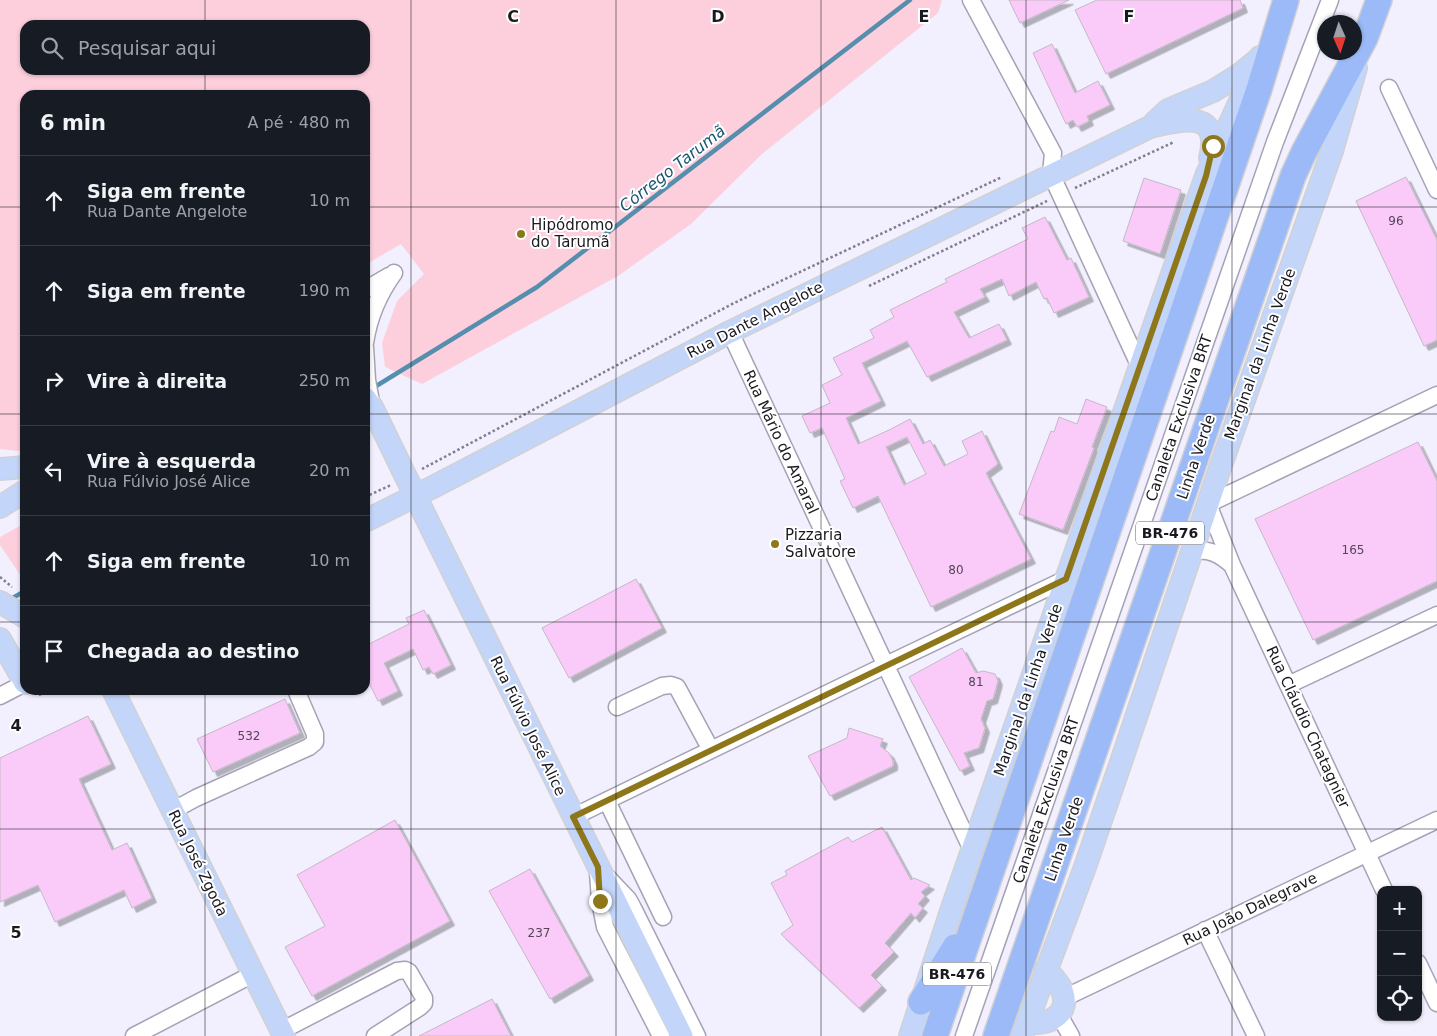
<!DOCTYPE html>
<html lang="pt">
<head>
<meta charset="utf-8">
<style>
  body { margin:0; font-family:"DejaVu Sans",sans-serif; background:#20242c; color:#f1f3f6 }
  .controls { position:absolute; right:15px; bottom:15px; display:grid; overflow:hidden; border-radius:10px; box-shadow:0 1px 4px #0004 }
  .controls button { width:45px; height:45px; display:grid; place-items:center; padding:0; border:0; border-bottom:1px solid #363941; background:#171b24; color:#f1f3f6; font:25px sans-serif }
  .compass { position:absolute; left:1317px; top:15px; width:45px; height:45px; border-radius:50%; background:#171b24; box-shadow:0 1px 4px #0004; rotate:177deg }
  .stop { position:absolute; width:15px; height:15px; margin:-11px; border:4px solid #8e761b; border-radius:50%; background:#fff }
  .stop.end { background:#8e761b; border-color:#fff; box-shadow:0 1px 5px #0008 }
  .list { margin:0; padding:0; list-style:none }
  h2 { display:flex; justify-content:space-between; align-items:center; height:65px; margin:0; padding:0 20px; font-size:21px }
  h2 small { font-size:16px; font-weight:400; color:#9ea1a6 }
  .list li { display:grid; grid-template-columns:32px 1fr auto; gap:15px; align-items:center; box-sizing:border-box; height:90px; padding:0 20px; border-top:1px solid #363941 }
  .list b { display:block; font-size:19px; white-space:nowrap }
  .list p { margin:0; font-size:16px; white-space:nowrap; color:#9ea1a6 }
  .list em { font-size:16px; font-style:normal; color:#9ea1a6 }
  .icon { flex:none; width:28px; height:28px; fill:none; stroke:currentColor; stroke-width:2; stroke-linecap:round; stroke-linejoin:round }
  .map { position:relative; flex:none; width:1437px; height:1036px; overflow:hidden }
  .search { position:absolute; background:#171b24; box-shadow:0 1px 4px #0004; left:20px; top:20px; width:350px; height:55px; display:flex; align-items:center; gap:12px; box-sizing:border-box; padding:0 18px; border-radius:15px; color:#9ea1a6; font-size:19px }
  .panel { position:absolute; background:#171b24; box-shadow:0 1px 4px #0004; left:20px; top:90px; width:350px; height:605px; border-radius:15px }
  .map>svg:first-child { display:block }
  .green { fill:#fdcfdd; fill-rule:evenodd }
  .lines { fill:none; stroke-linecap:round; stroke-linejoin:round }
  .stream { stroke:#568ead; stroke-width:4.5 }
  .building { fill:#facbf9; stroke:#c6b8c6; fill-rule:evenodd; filter:url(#shadow) }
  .minor-casing { stroke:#a5a2b3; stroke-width:19 }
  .major-casing { stroke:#d1d1d2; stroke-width:24 }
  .highway-casing { stroke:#d1d1d2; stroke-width:28 }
  .path { stroke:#807e89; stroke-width:2.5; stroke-dasharray:2.5 2.5; stroke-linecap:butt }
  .minor { stroke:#fff; stroke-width:16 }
  .major { stroke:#c3d6fa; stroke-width:21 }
  .highway { stroke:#9bbaf7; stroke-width:25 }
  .route { stroke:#8e761b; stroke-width:6 }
  .grid { fill:none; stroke:#1b1920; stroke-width:1; stroke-opacity:0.55 }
  .poi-dot { fill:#8e761b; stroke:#fff; stroke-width:2 }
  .labels { text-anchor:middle; stroke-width:4; stroke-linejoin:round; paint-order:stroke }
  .number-label { font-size:12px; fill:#534656 }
  .shield { fill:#fff; stroke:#5f5e63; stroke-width:1 }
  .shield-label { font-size:14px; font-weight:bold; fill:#1b1920 }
  .poi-label { font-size:15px; fill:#1b1920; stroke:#fff; text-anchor:start }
  .street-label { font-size:15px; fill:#1b1920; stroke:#fff }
  .water-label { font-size:16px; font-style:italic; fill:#165672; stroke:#fff }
  .grid-label { font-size:16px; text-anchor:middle; font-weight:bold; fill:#1b1920; stroke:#fff; stroke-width:4; stroke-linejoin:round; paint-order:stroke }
</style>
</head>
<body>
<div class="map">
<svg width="1437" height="1036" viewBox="0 0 1437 1036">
  <defs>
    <filter id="shadow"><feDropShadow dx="4.5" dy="4.5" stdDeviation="0" flood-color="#0004"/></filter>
  </defs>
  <rect width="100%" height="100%" fill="#f2effe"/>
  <path class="green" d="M0 0H942L938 13 762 154 691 224 618 276 422 384 385 367 382 343 397 301 424 274 401 244 365 265V95H25V449L18 451 0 449ZM25 25H365V70H25Z
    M25 523V582L0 545V537Z"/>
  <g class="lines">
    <path class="stream" d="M373 388 537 287 910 0
      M9 600 25 591"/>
  </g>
  <path class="building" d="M1009 0H1069L1020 23Z
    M1097 0H1240L1243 8 1106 74 1075 10Z
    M1052 44 1075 93 1098 81 1110 105 1087 116 1089 121 1077 127 1073 120 1066 124 1033 53Z
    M1406 177 1437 240V340L1424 346 1356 201Z
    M1144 178 1181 190 1160 254 1123 241Z
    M1045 217 1067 260 1071 258 1089 297 1054 313 1047 298 1044 299 1036 282 1009 296 1002 279 980 289 985 297 954 312 969 338 999 324 1007 340 927 377 907 341 862 363 881 401 846 418 858 444 889 430 910 419 923 444 930 440 944 466 968 454 962 441 982 431 998 464 986 473 1031 559 931 607 878 496 853 508 840 481 845 479 822 428 810 433 802 416 830 403 822 385 842 375 833 358 874 338 870 330 894 317 890 310 947 282 945 279 1028 239 1022 228ZM907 437 926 474 904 485 886 447Z
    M1086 399 1107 407 1092 447 1094 448 1063 530 1019 514 1051 431 1054 432 1059 417 1077 424Z
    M1418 442 1437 481V581L1313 640 1255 519Z
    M636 579 662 628 569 678 542 628Z
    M424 610 451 665 433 674 429 667 423 670 413 649 384 663 398 691 378 701 365 675V646L409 624 406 618Z
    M962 648 976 673 983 671 995 674 998 681 993 699 987 701 981 719 985 728 979 748 964 753 970 766 960 771 909 677Z
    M285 699 300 733 213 772 197 739Z
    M88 716 111 764 79 779 112 850 127 843 152 898 132 908 124 890 55 922 38 885 0 902V758Z
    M849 728 883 739 880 746 889 753 893 761V766L830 796 808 756 847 738Z
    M395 820 450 921 312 996 285 947 325 926 297 875Z
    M882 827 911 880 914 878 930 885 921 892 925 896 918 904 923 908 915 918 911 913 885 943 894 952 871 975 882 986 859 1008 781 934 793 925 771 883 787 875 785 871 848 837 852 842Z
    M530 869 589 976 550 999 489 891Z
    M492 999 511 1036H419Z"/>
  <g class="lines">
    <g class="minor-casing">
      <path id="minor" d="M971 0 1053 153 1051 174 1140 367
        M1389 88 1437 190
        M365 290 389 276
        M730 332 972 850
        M365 343C369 316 378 295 394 273
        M365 347 367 380 372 407
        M1193 551C1211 549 1219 554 1232 565
        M1288 685 1437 615
        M0 696 25 683
        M617 707 662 686 671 685 677 687 711 750
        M607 801 663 917
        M172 811 196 798 309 747 315 742V734L296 690
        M573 817 886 665 1066 579
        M598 872 600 901 605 927 661 1036
        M608 878 628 899 633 908 697 1036
        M1384 890 1232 565 1208 504 1437 395
        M1205 930 1256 1036
        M1418 963 1437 1003
        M1064 998 1437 820
        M1059 1015 1071 1036
        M281 1031 397 971 405 970 409 972 424 998V1003L420 1007 375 1036
        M134 1036 253 974
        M964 1036 1275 142 1330 0"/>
    </g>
    <g class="major-casing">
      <path id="major" d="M1155 122 1168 110 1213 91 1239 75 1256 61
        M365 398 372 407 406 477 682 1036
        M0 469 25 467
        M0 507 25 491
        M365 521 435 486 730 332 1150 127C1181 120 1222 108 1210 158
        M0 602 25 617
        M0 639 25 683
        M113 690 284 1036
        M1027 1022C1049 1027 1073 1013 1061 988 1057 981 1051 975 1046 969
        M910 1036 953 905 1206 176 1260 57
        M1022 1036 1085 867 1122 759 1219 471 1332 151 1356 68"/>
    </g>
    <g class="highway-casing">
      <path id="highway" d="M921 1002 955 947
        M935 1036 1259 89 1286 0
        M996 1036 1293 176 1304 152 1365 38 1379 0"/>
    </g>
    <path class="path" d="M1075 188 1174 142
      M869 286 1047 201
      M422 469 734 303 1002 177
      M365 497 391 485
      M0 577 12 587
      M39 695 50 690"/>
    <use href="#minor" class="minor"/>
    <use href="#major" class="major"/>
    <use href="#highway" class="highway"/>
  </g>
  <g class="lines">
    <path class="route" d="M600 901 598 867 573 817 1066 579 1206 176 1213 146"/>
  </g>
  <path class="grid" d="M205 0V25M411 0V1036M616 0V1036M821 0V1036M1026 0V1036M1232 0V1036M205 70V95M0 207H25M365 207H1437M0 414H25M365 414H1437M0 622H25M365 622H1437M205 690V1036M0 829H1437"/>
  <g class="poi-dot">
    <circle cx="521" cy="234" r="5"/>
    <circle cx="775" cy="544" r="5"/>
  </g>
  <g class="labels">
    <g class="number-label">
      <text x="1396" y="225">96</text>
      <text x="1353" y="554">165</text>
      <text x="956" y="574">80</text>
      <text x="976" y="686">81</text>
      <text x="249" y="740">532</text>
      <text x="539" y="937">237</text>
    </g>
    <g class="shield">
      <rect x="1136" y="521.5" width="68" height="23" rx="4"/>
      <rect x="923" y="962.5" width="68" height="23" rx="4"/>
    </g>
    <g class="shield-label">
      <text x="1170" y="538">BR-476</text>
      <text x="957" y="979">BR-476</text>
    </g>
    <g class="poi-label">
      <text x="531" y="230">Hipódromo<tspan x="531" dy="17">do Tarumã</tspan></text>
      <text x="785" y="540">Pizzaria<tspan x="785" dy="17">Salvatore</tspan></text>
    </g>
    <g class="street-label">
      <text transform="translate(755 320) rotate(-27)" y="5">Rua Dante Angelote</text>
      <text transform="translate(1260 354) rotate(-70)" y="5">Marginal da Linha Verde</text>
      <text transform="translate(1179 418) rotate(-71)" y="5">Canaleta Exclusiva BRT</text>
      <text transform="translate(781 442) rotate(65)" y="5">Rua Mário do Amaral</text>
      <text transform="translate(1196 457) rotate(-71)" y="5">Linha Verde</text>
      <text transform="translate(1028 690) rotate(-71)" y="5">Marginal da Linha Verde</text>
      <text transform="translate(528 726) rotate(64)" y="5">Rua Fúlvio José Alice</text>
      <text transform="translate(1308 727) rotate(65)" y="5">Rua Cláudio Chatagnier</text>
      <text transform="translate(1046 800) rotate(-71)" y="5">Canaleta Exclusiva BRT</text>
      <text transform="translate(1064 839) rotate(-71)" y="5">Linha Verde</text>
      <text transform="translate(198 863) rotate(64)" y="5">Rua José Zgoda</text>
      <text transform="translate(1250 909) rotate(-26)" y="5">Rua João Dalegrave</text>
    </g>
    <g class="water-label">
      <text transform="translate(672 168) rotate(-38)" y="6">Córrego Tarumã</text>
    </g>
  </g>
  <g class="grid-label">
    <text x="513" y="22">C</text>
    <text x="718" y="22">D</text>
    <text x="924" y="22">E</text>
    <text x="1129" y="22">F</text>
    <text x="16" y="731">4</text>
    <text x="16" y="938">5</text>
  </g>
</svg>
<div class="controls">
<button>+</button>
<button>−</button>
<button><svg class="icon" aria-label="locate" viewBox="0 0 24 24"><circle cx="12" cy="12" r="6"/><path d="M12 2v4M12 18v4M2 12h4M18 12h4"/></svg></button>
</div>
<svg class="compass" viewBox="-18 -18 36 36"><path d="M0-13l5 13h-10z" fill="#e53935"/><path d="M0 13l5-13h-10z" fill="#9ea1a6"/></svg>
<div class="stop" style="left:1213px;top:146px"></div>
<div class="stop end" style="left:600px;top:901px"></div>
<div class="search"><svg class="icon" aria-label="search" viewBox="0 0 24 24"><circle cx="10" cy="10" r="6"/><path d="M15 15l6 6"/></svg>Pesquisar aqui</div>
<section class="panel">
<h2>6 min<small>A pé · 480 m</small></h2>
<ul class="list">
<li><svg class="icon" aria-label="ahead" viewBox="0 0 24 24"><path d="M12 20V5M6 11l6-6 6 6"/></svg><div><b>Siga em frente</b><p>Rua Dante Angelote</p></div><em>10 m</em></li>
<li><svg class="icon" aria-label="ahead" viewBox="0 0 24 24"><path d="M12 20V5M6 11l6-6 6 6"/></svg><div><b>Siga em frente</b></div><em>190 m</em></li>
<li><svg class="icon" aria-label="right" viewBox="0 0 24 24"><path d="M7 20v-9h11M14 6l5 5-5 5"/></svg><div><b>Vire à direita</b></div><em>250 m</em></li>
<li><svg class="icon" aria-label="left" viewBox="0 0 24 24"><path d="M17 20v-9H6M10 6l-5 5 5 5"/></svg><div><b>Vire à esquerda</b><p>Rua Fúlvio José Alice</p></div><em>20 m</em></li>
<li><svg class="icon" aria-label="ahead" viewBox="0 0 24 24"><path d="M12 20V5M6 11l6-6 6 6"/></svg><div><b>Siga em frente</b></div><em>10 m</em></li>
<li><svg class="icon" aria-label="arrive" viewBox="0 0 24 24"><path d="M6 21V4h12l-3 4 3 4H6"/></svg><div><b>Chegada ao destino</b></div></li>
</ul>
</section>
</div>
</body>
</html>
